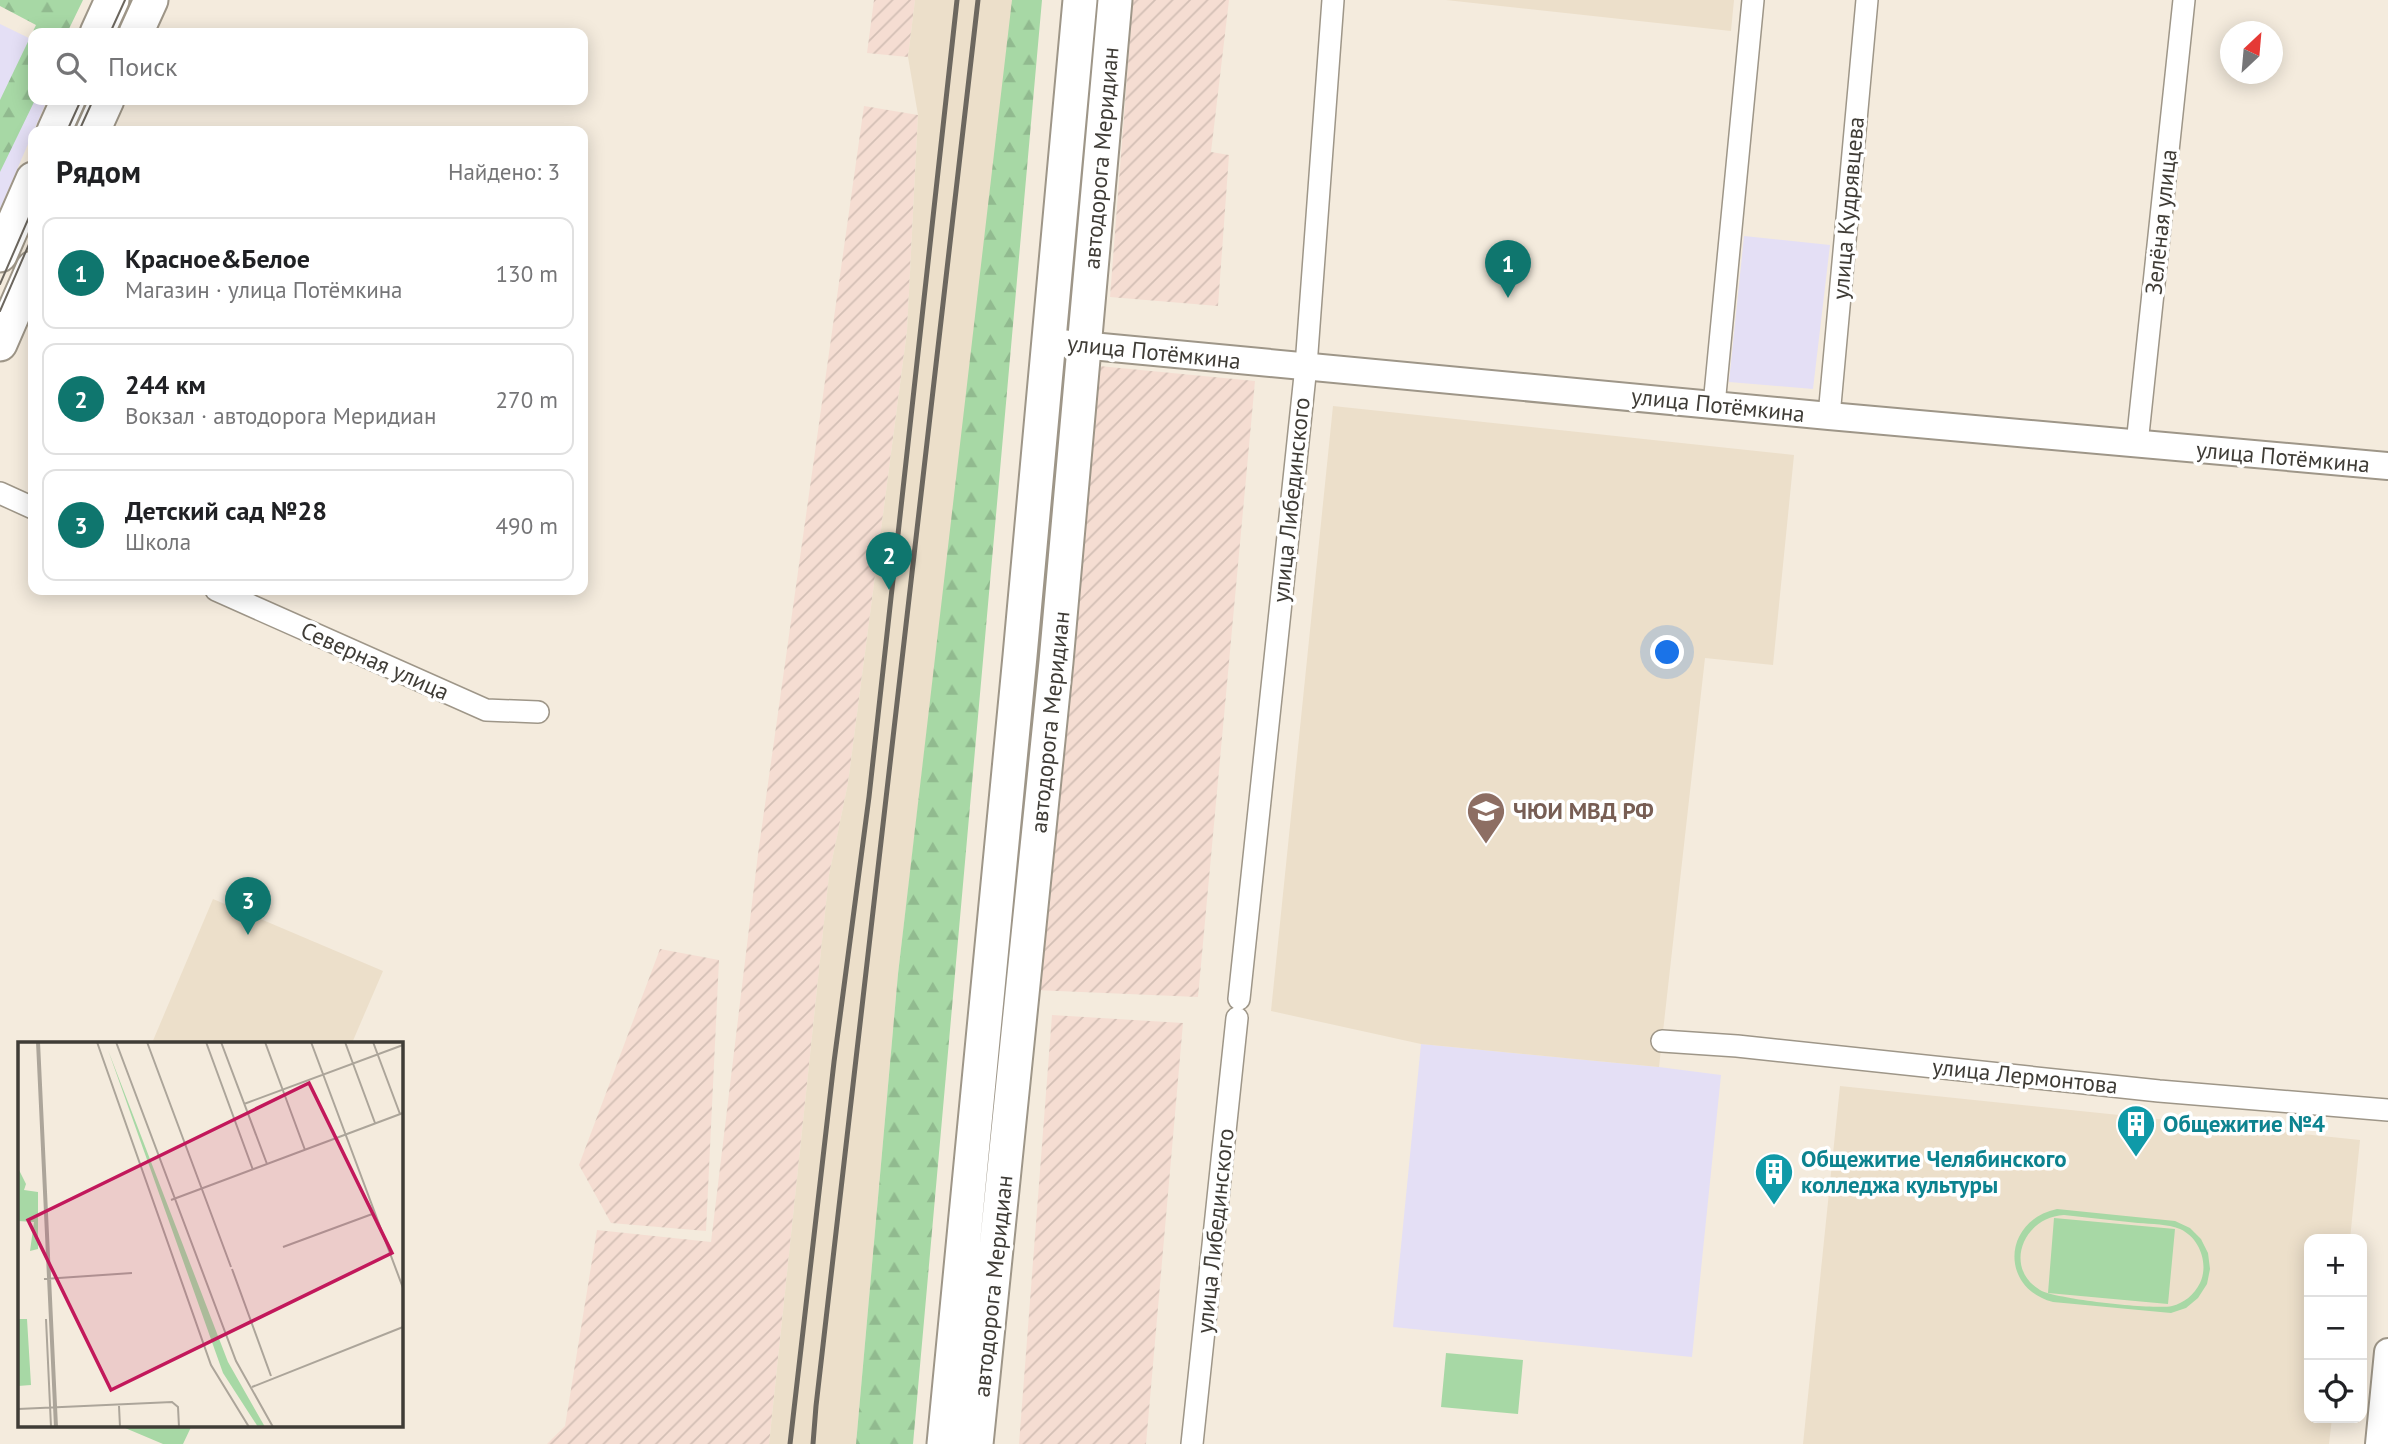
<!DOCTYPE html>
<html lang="ru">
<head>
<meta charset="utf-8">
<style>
  body { margin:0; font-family:"PT Sans",sans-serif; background:#f2f2f2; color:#202124 }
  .controls { position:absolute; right:21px; bottom:21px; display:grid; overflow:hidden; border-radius:14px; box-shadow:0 4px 18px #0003 }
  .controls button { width:63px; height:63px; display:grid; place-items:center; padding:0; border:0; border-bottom:2px solid #e0e0e0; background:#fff; color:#202124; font:35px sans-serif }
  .compass { position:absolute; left:2220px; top:21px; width:63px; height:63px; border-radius:50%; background:#fff; box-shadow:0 4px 18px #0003; rotate:26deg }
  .you { position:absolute; left:1668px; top:653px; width:24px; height:24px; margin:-18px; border:5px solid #fff; border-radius:50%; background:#1a73e8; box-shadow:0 0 0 10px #1a73e833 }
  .badge { display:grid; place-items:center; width:46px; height:46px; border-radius:50%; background:#0f766e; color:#fff; font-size:23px; font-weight:700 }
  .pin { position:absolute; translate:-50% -58px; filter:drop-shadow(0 2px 4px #0008) }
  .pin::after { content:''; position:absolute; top:37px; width:24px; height:21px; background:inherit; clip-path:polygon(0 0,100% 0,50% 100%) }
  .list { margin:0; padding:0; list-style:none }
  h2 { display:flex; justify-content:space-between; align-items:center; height:91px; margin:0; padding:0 28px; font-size:30px }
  h2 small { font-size:23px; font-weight:400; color:#757577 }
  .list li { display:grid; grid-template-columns:46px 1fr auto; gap:21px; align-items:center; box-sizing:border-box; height:112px; margin:0 14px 14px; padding:0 14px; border:2px solid #e0e0e0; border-radius:14px }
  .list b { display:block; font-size:26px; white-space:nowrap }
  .list p { margin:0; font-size:23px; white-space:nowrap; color:#757577 }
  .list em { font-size:23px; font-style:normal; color:#757577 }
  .icon { flex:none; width:38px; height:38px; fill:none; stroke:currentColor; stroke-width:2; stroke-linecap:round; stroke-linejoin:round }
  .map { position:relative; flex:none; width:2388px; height:1444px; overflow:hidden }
  .search { position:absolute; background:#fff; box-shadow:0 4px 18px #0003; left:28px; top:28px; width:560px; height:77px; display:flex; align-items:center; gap:18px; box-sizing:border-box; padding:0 24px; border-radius:14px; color:#757577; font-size:26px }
  .panel { position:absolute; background:#fff; box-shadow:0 4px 18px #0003; left:28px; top:126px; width:560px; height:469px; border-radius:14px }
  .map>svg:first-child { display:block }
  .commercial { fill:#e4dff5 }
  .industrial { fill:url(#industrial-furrows) }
  .built { fill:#ecdfca }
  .forest { fill:url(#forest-firs) }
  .pitch { fill:#a7d8a5; fill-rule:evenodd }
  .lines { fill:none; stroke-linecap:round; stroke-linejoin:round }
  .minor-casing { stroke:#9e9688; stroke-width:24 }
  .tertiary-casing { stroke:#9e9688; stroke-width:30 }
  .primary-casing { stroke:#9e9688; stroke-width:37 }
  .minor { stroke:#fff; stroke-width:21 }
  .tertiary { stroke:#fff; stroke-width:26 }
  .primary { stroke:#fff; stroke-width:33 }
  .tram { stroke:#6c675f; stroke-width:2 }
  .rail { stroke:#6c675f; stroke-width:5 }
  .labels { text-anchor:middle; stroke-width:7; stroke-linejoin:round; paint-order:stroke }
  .street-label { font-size:23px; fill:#3f3c36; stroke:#fff }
  .education-label { font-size:23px; font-weight:bold; fill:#785e54; stroke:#fff; text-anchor:start }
  .culture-label { font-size:23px; font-weight:bold; fill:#0d838f; stroke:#fff; text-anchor:start }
  .inset-road { fill:none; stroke:#aca59a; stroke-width:2 }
  .view { fill:#c2185b; fill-opacity:0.15; stroke:#c2185b; stroke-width:3.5 }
  .inset-edge { fill:none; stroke:#3f3c36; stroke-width:3.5 }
</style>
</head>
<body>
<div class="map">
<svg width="2388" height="1444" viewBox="0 0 2388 1444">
  <defs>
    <pattern id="industrial-furrows" width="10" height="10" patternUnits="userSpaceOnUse" patternTransform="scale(1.75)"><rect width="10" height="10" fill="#f5ddd2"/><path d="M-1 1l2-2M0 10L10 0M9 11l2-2" fill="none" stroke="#d3bfb5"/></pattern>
    <pattern id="forest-firs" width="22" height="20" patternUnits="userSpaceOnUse" patternTransform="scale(1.75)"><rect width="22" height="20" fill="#a7d8a5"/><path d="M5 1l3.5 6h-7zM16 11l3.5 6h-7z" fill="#91ba8f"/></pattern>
  </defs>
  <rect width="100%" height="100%" fill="#f4ebdd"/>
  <path class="commercial" d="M0 24 33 40V100H47L0 209Z
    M1744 236 1830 245 1813 389 1729 382Z
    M1421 1044 1659 1067 1721 1075 1692 1357 1393 1327Z"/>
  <path class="industrial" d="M874 0H915L908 57 867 53Z
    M1133 0H1229L1211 152 1229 155 1218 306 1110 297Z
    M864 106 918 115 907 331 848 783 829 875 769 1444H547L565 1426 597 1230 711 1242 758 854Z
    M1099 366 1255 381 1198 997 1035 990Z
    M660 949 719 960 706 1231 611 1223 579 1165Z
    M1052 1015 1183 1023 1146 1444H1019Z"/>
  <path class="built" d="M915 0H1014L898 974 856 1444H769L829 875 848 783 907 331 918 115 908 57Z
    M1446 0H1734L1731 31Z
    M1333 406 1794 455 1773 665 1705 658 1659 1067 1421 1044 1271 1011Z
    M213 899 383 971 352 1043H152Z
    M1840 1086 2360 1140 2350 1239H2309V1418H2332L2329 1444H1803Z"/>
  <path class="forest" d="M0 0H83L67 33H33L35 100 0 172V100L36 25 0 6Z
    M1012 0H1042L913 1444H856L898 974Z"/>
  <path class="pitch" d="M2057 1209 2175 1221 2190 1228 2201 1239 2208 1253 2210 1269 2207 1284 2198 1298 2186 1308 2171 1313 2053 1302C1999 1288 2003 1220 2057 1209ZM2064 1215C2088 1218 2113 1220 2138 1223 2152 1224 2167 1224 2180 1229 2200 1238 2209 1264 2200 1283 2194 1295 2184 1303 2172 1306 2155 1310 2054 1299 2040 1290 2003 1268 2023 1217 2064 1215Z
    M2054 1218 2175 1229 2168 1304 2048 1293Z
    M1446 1353 1523 1360 1518 1414 1441 1407Z
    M118 1425H192L183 1444H163Z"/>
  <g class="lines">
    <g class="minor-casing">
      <path id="minor" d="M1714 405 1753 0
        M1829 416 1867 0
        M2137 444 2184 0
        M0 493 33 508
        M216 590 486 710 538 712
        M1239 999 1306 366 1333 0
        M1662 1041 1737 1046 2159 1091 2388 1110
        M1192 1444 1237 1018"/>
    </g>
    <g class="tertiary-casing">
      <path id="tertiary" d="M1049 342 1829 416 2388 466
        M2379 1444 2388 1352"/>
    </g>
    <g class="primary-casing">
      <path id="primary" d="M97 33 112 0
        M136 33 151 0
        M54 131 68 100
        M93 131 107 100
        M0 255 33 179
        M0 344 33 268
        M944 1444 1020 656 1080 0
        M976 1444 1056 662 1115 0"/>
    </g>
    <use href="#minor" class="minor"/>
    <use href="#tertiary" class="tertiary"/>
    <use href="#primary" class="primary"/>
    <path class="tram" d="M110 33 125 0
      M67 131 81 100
      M79 131 93 100
      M0 284 33 208
      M0 311 33 235"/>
    <path class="rail" d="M790 1444 834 1062 869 797 957 0
      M813 1444 816 1406 978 0"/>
  </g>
  <defs>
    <g id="university-pin" transform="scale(2.0125)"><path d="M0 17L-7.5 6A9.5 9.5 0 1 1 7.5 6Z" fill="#8d6e63" stroke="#fff"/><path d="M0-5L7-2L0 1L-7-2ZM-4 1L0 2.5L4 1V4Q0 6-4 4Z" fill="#fff"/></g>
    <g id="building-pin" transform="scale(2.0125)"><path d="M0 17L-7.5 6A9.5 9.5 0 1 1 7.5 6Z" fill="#0f9aa8" stroke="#fff"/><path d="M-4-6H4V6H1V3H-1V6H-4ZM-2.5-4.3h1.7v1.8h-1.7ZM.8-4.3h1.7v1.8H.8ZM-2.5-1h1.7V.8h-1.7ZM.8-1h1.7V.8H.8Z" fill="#fff"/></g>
  </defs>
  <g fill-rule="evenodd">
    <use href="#university-pin" x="1486" y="811"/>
    <use href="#building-pin" x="2136" y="1124"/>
    <use href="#building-pin" x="1774" y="1172"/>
  </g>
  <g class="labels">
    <g class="street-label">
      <text transform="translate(1101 158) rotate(-85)" y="8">автодорога Меридиан</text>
      <text transform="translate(1848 208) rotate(-85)" y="8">улица Кудрявцева</text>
      <text transform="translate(2161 222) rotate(-84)" y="8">Зелёная улица</text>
      <text transform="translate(1154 352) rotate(6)" y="8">улица Потёмкина</text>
      <text transform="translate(1718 405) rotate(6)" y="8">улица Потёмкина</text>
      <text transform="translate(2283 457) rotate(5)" y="8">улица Потёмкина</text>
      <text transform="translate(1291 500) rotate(-84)" y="8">улица Либединского</text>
      <text transform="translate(375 661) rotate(24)" y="8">Северная улица</text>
      <text transform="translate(1050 722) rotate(-84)" y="8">автодорога Меридиан</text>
      <text transform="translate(2025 1076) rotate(6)" y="8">улица Лермонтова</text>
      <text transform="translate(1215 1231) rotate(-84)" y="8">улица Либединского</text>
      <text transform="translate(993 1286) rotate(-84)" y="8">автодорога Меридиан</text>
    </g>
    <g class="education-label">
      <text x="1513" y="819">ЧЮИ МВД РФ</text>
    </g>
    <g class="culture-label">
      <text x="2163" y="1132">Общежитие №4</text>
      <text x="1801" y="1167">Общежитие Челябинского<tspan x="1801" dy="26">колледжа культуры</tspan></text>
    </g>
  </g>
  <g transform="translate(18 1042)">
    <rect width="385" height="385" fill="#f4ebdd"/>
    <path d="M90 8 210 320 247 385H240L205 331ZM0 126 8 142 6 148 20 150V207L12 209 16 180 0 179ZM0 277H9L13 343 0 344Z" fill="#a7d8a5"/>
    <path class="inset-road" d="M19 0 37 385M21 0 39 385M79 0 193 323 231 385M98 0 218 319 255 385M129 0 213 225M188 0 235 128M203 0 249 122M247 0 287 108M293 0 385 246M327 0 357 81M355 0 382 72M226 62 385 3M153 158 385 71M265 205 357 171M214 227 253 334M26 237 114 231M28 277 33 385M234 345 385 285M101 364 102 385M0 367 154 360 160 365 161 385"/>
    <path class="view" d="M291 41 374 211 93 348 10 178Z"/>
    <rect width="385" height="385" class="inset-edge"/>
  </g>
</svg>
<div class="controls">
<button>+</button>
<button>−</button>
<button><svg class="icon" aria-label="locate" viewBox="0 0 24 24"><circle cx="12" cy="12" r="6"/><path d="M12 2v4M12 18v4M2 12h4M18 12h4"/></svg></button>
</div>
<svg class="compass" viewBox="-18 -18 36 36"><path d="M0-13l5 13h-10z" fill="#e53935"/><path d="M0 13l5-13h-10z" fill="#757577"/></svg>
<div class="you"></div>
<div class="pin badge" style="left:1508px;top:298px">1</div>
<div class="pin badge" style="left:889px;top:590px">2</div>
<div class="pin badge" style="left:248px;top:935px">3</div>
<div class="search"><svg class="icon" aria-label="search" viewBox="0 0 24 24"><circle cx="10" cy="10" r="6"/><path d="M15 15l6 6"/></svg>Поиск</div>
<section class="panel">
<h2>Рядом<small>Найдено: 3</small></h2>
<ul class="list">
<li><span class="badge">1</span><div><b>Красное&amp;Белое</b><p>Магазин · улица Потёмкина</p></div><em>130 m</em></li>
<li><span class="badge">2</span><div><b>244 км</b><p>Вокзал · автодорога Меридиан</p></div><em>270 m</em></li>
<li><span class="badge">3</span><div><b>Детский сад №28</b><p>Школа</p></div><em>490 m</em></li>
</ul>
</section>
</div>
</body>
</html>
